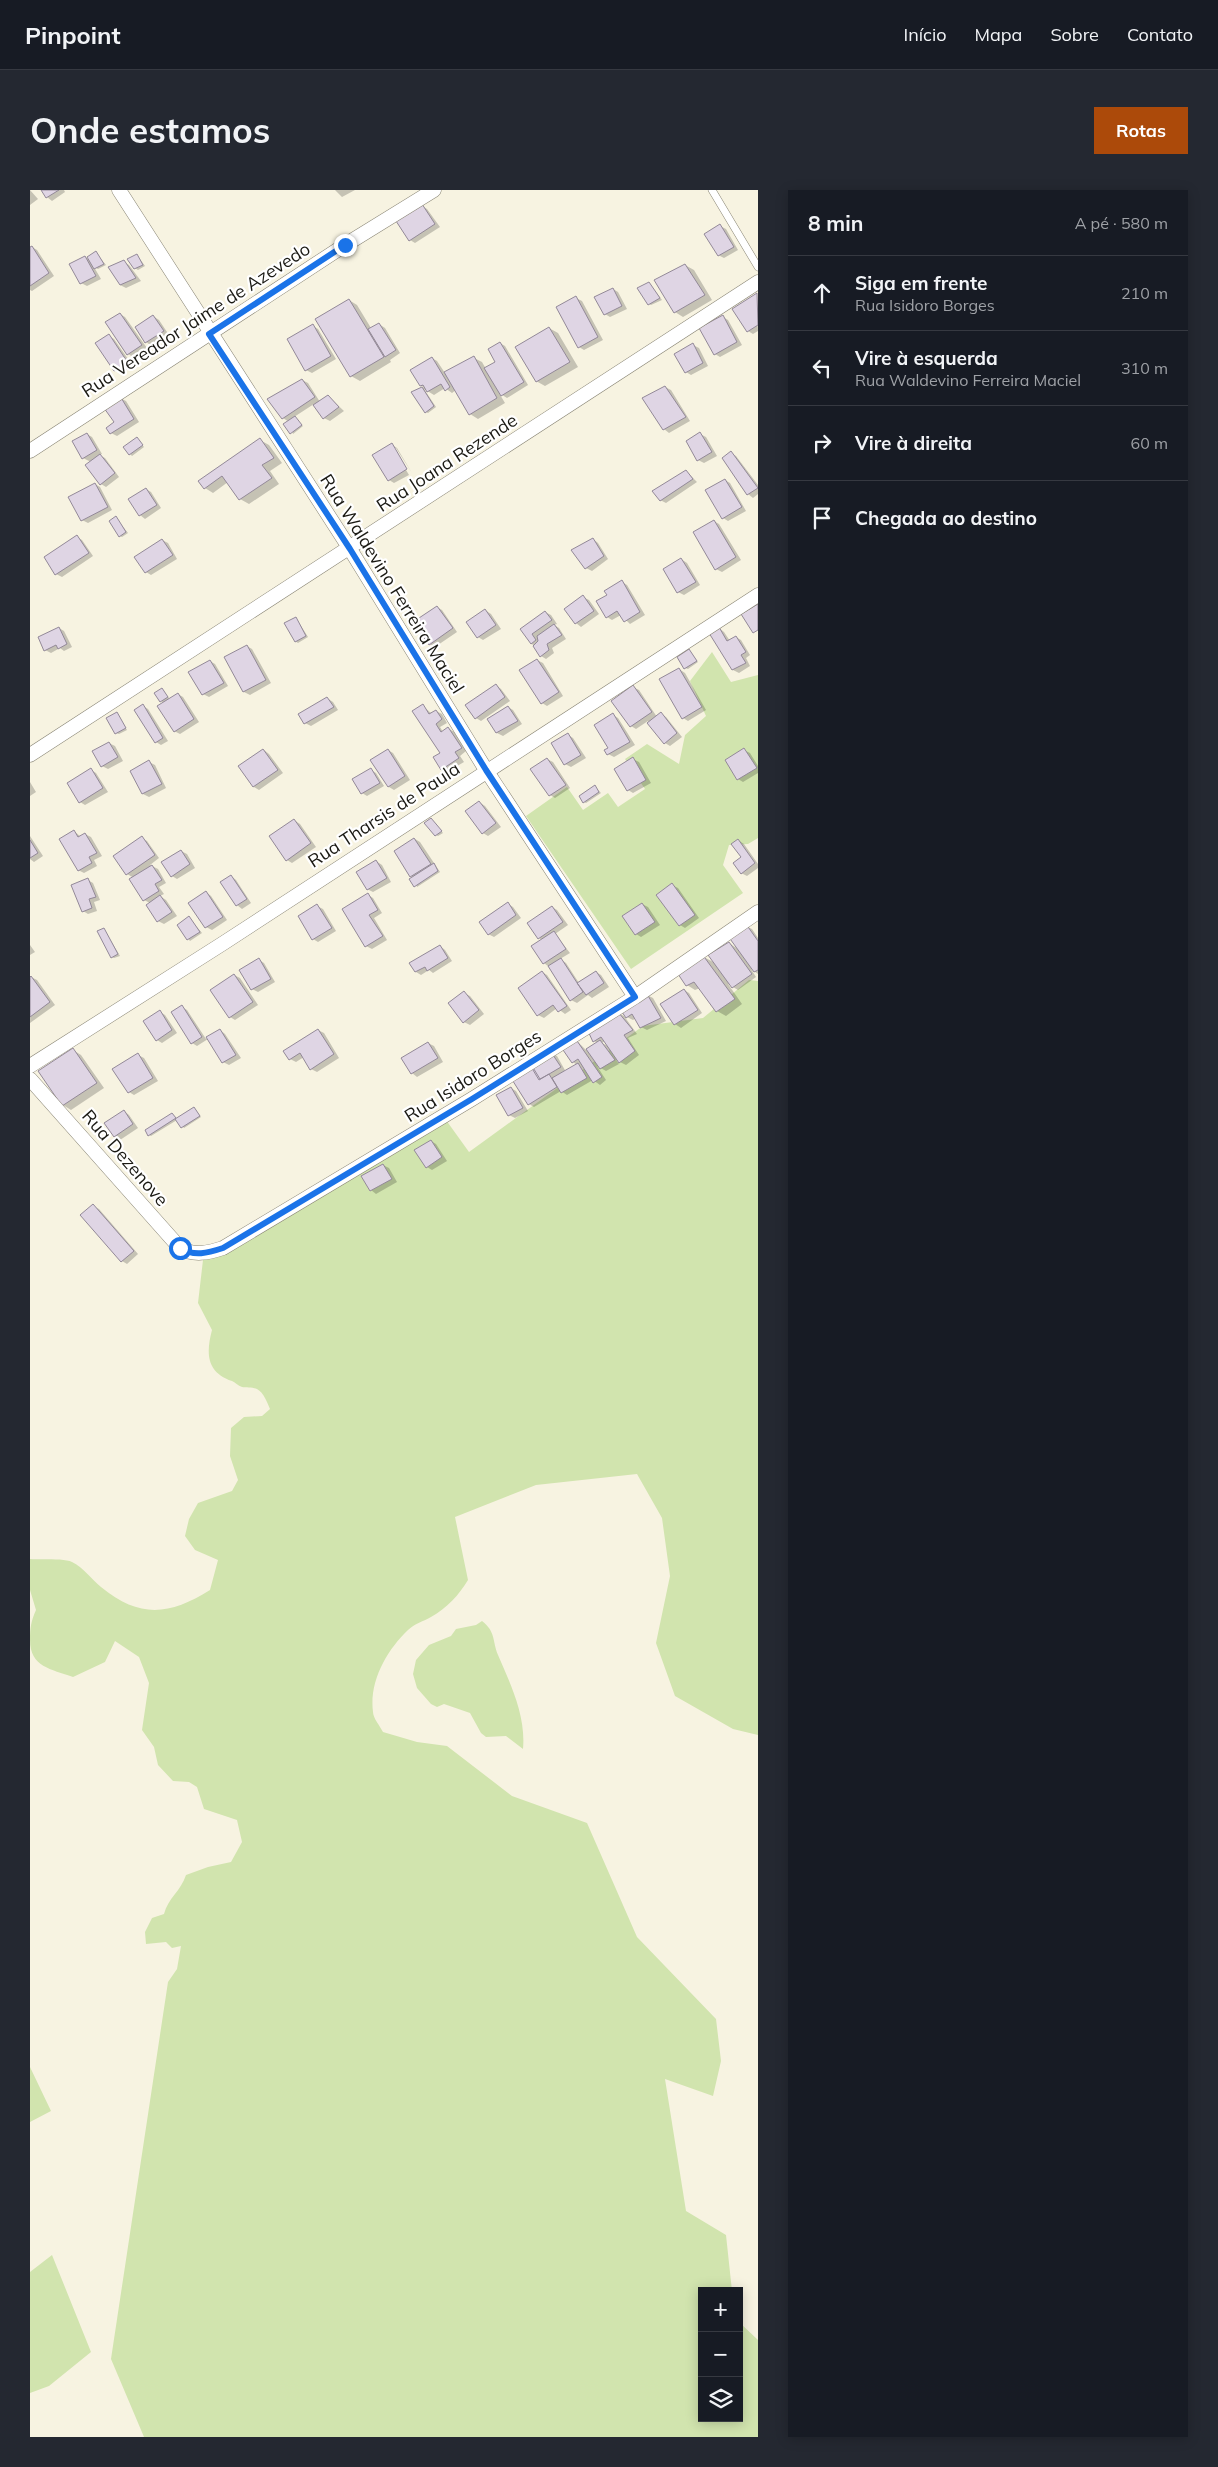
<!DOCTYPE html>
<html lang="pt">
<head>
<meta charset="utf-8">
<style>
  body { margin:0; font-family:Mulish,sans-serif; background:#242831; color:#f1f3f6 }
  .controls { position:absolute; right:15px; bottom:15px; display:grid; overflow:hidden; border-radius:0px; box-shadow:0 2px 12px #0003 }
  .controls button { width:45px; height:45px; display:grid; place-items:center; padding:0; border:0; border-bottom:1px solid #363941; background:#171b24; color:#f1f3f6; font:25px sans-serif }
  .stop { position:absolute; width:15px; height:15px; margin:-11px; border:4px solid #1a73e8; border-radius:50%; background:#fff }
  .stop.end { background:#1a73e8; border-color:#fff; box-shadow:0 1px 5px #0008 }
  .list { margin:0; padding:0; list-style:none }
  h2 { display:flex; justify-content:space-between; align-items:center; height:65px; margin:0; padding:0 20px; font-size:21px }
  h2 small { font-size:16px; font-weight:400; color:#9ea1a6 }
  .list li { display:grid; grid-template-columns:32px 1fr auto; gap:15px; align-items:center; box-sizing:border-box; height:75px; padding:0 20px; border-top:1px solid #363941 }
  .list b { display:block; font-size:19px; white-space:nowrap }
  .list p { margin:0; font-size:16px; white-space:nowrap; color:#9ea1a6 }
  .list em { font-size:16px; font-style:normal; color:#9ea1a6 }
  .icon { flex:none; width:28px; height:28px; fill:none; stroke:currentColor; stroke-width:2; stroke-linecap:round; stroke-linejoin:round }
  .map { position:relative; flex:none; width:728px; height:2247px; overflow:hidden; border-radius:0px }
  header { display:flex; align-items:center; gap:30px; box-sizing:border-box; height:70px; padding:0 25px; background:#171b24; border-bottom:1px solid #363941 }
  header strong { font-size:24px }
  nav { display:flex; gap:28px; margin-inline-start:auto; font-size:18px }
  .intro { display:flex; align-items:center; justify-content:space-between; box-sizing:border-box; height:120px; padding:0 30px }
  h1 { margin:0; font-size:35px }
  .button { padding:12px 22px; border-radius:0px; background:#ac4a0a; color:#fff; font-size:18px; font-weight:700 }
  main { display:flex; gap:30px; padding:0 30px }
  aside { flex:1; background:#171b24; border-radius:0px; box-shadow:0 2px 12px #0003 }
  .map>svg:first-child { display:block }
  .green { fill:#d1e4ae }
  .shadow { fill:#0003; fill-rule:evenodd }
  .building { fill:#dfd5e4; stroke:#938998 }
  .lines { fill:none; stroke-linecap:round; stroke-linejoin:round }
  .lane-casing { stroke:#898575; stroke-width:8 }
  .street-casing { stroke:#898575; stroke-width:15 }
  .lane { stroke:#fff; stroke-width:7 }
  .street { stroke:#fff; stroke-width:14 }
  .route { stroke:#1a73e8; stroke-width:6 }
  .labels { text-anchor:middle; stroke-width:4.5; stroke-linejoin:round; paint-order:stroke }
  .street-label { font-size:18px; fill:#1a1913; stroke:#fff }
</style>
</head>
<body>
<header>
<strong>Pinpoint</strong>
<nav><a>Início</a><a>Mapa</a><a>Sobre</a><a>Contato</a></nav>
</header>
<div class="intro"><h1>Onde estamos</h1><a class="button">Rotas</a></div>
<main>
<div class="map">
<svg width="728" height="2247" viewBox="0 0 728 2247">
  <rect width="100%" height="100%" fill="#f7f3e1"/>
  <path class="green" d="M682 462 701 492 728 485V648L718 654 699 655 693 675 713 703 601 779 496 626 537 597 553 620 578 603 588 617 615 599 595 569 617 554 649 574 655 545 676 526 660 491Z
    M719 790 728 791V1545L703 1539 645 1506 626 1453 640 1386 632 1328 607 1284 506 1295 425 1327 438 1390C429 1405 417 1418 401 1427 394 1431 384 1434 378 1440 357 1460 339 1491 343 1522 343 1528 350 1536 353 1542L387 1552 417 1556 482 1606 557 1633 607 1747 686 1829 691 1871 683 1906 635 1889 656 2021 696 2045 702 2101H672V2228H709V2132L728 2150V2247H114L81 2169 138 1792 147 1779 151 1756 142 1758 136 1752 116 1754 115 1742 122 1728 134 1724C138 1708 151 1701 156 1685L178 1677 201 1672 212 1652 207 1630 174 1619 167 1597 159 1592 143 1591 128 1575 124 1557 112 1540 119 1493 109 1467 85 1451 75 1472 43 1487C21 1479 0 1477 0 1450 0 1438 1 1431 6 1420L0 1400V1369C10 1370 34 1368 42 1372 53 1377 62 1390 71 1397 110 1429 140 1425 180 1400L188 1370 165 1360 155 1346 159 1329 168 1313 202 1301 208 1290 200 1266 201 1238 214 1227 232 1226 240 1219C237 1212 234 1203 227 1199 223 1197 216 1198 212 1197 208 1196 205 1192 202 1191 176 1182 176 1163 182 1140L168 1113 173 1070 416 930 439 962 613 836 673 828Z
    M452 1431C466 1442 462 1450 468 1465 481 1495 496 1526 493 1559L476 1546 456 1547 451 1543 440 1523 414 1514 407 1517 401 1514 387 1498 383 1484 386 1470 399 1455 421 1446 426 1439 446 1435Z
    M0 1877 21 1921 0 1932Z
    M22 2065 61 2162 19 2196 0 2203V2082Z"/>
  <path class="shadow" d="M0 0 8 9 0 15Z
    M12 0H34L35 2 22 11 17 7Z
    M305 0H325L312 7Z
    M392 16 397 19 410 37 385 53 380 50Z
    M690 36 696 39 708 60 694 68 688 65Z
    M2 57 7 60 24 86 2 101 0 100V58Z
    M66 63 76 75 68 79 64 77 71 89 57 96 51 93 55 67 61 71Z
    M107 65 115 76 108 80 105 78Z
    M94 72 99 75 111 91 96 98 90 95Z
    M655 75 664 80 682 110 653 127 645 122Z
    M619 93 632 110 621 115 619 114Z
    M583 99 588 102 597 119 580 127 575 124Z
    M727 104 728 141 723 144 718 141Z
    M546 108 552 111 573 150 554 160 549 157Z
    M319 110 327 115 341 138 349 134 355 138 370 163 360 170 361 172 330 191 321 186Z
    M90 124 95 127 117 158 103 167 98 164Z
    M123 126 129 130 139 145 122 156 116 152 106 137Z
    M693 127 698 130 712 155 690 167 685 164Z
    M283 136 288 139 306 169 282 183 276 180Z
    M519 138 528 143 548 177 515 196 506 191Z
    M79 146 84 149 103 176 91 183 85 180Z
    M470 153 475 156 498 195 477 208 469 203 475 213 448 229 440 224 426 200 422 203 415 198 404 205 394 199 406 217 398 223 396 222 383 203 394 197 391 196 402 168 407 171 415 183 444 168 452 172 456 179 467 172Z
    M663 155 669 158 678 176 661 185 656 182Z
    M272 190 278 193 290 212 298 206 314 221 300 231 294 228 284 214 264 227 273 236 263 244 259 232 253 228Z
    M635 197 641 200 660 231 639 243 634 239Z
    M90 208 96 211 109 232 87 246 81 243 86 233Z
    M57 244 62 247 72 264 69 265 75 268 89 287 76 297 71 294 61 272 53 268Z
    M670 244 676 247 687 266 674 273 668 270Z
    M107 249 114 257 102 266 100 264Z
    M230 250 239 255 252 273 240 281 249 294 219 314 210 309 198 292 183 303 175 298Z
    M362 255 367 258 382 283 366 258H363L379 285 364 293 359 290Z
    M701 263 706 266 728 295V304L723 308 718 304Z
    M656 281 667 292 636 313 630 310Z
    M695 290 700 293 716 321 698 331 693 328Z
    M65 294 70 297 82 320 58 333 52 330Z
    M116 299 121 302 131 318 115 329 110 325 100 310Z
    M86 328 98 343 92 347 90 346Z
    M684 331 689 334 711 370 692 382 686 379Z
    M47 347 52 350 63 366 32 387 26 384 15 368Z
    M563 349 568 353 578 369 562 381 556 378Z
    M132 350 138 353 147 369 121 385 116 382Z
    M651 369 657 373 670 395 654 405 648 402Z
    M592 392 597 395 615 425 600 434 591 425 582 430 577 427Z
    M553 407 559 410 569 424 551 437 546 433Z
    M407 417 412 420 427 442 405 457 399 454Z
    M455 420 461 424 471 439 453 450 448 447Z
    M515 422 521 425 527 434 524 435 529 438 536 449 522 458 524 463 516 469 511 466 491 439Z
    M266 428 278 447 268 453 265 451Z
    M29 438 34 441 42 457 34 461 30 458 21 463 15 460Z
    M689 438 694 442 700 451 706 447 711 450 720 465 716 468 720 476 709 483 703 480 681 443Z
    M217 456 222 459 241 493 220 505 214 502 196 467Z
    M659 461 668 472 658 479 655 478Z
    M507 470 513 473 533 506 517 516 512 513Z
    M180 471 185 474 198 496 179 507 173 504Z
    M649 479 655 483 676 520 658 531 653 528Z
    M466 495 471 499 480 511 451 531 446 528Z
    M603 497 609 500 627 527 631 524 636 527 652 547 640 556 635 553 618 531 606 539 601 536Z
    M132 500 140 509 148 504 153 507 169 532 150 544 144 541 134 513 131 511Z
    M297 508 303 512 308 520 281 536 275 533 270 524Z
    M113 516 118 519 138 551 131 555 126 552Z
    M393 516 402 524 406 521 412 524 417 533 410 537 413 542 418 538 424 542 436 561 430 566 434 572 417 582 412 579 411 563Z
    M478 517 483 520 492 534 473 546 467 543 459 529Z
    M87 524 97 540 89 544 86 543Z
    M583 525 588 528 605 555 584 567 578 564Z
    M538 545 543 548 556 568 541 577 535 574Z
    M79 553 85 556 93 571 78 579 72 576Z
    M234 560 239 564 253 583 229 600 224 597Z
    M358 560 363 563 380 590 364 600 359 597Z
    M714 560 720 563 728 576V583L713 592 708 589Z
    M517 569 523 572 540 598 525 608 520 605Z
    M603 569 609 572 621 593 603 603 598 600Z
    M119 572 125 575 136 598 119 607 113 604 101 581Z
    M61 580 66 583 78 602 55 615 50 612Z
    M341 580 346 583 354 596 337 606 332 603Z
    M0 592 6 602 0 606Z
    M565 597 571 603 556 613 554 612Z
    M449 612 455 616 471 637 458 646 453 643Z
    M264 630 270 634 286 657 262 673 257 670Z
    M403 631 413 643 408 646 406 645Z
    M44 641 51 647 55 644 61 647 72 666 64 670 67 676 54 683 48 680Z
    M0 646 13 666 4 672 0 669Z
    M112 648 117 651 129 668 120 675 128 679 136 693 129 697 134 704 130 706 136 710 147 726 134 734 128 731 117 715 120 713 114 710 104 688 97 684Z
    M385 649 390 652 410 682 387 697 384 688 381 686Z
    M708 650 714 654 728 674V678L717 686 711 683 712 668Z
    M151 661 157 664 165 678 147 689 142 686Z
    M346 671 352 675 361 692 343 702 337 699Z
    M201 686 206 690 221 713 212 719 207 715Z
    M58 690 63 693 70 710 64 712 67 721 58 724 53 721Z
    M642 695 648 698 669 728 655 738 650 735Z
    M176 702 181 706 197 730 182 740 176 737Z
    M338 705 343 708 352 723 344 728 357 750 342 759 336 756Z
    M478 714 483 717 491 728 464 747 458 744Z
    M612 714 618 717 630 735 611 747 606 744Z
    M287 716 293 719 306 741 288 752 283 749Z
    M522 717 527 720 538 735 525 744 540 763 530 769 536 773 549 793 566 782 571 785 579 797 562 808 558 805 547 813 541 810 519 777 514 773 512 750 509 748Z
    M159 728 172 743 160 751 148 736Z
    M716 736 722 739 728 748V784L721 779 726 787 708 800 698 794 712 814 696 826 687 821 670 798 665 800 657 795 672 766 685 773 699 753 708 759Z
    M74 739 90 766 84 768 82 767Z
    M0 755 5 762 0 765Z
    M410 756 415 760 422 771 403 783 399 780 391 785 386 782Z
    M229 770 234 773 245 792 228 802 222 799Z
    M512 782 517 785 541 820 535 824 527 818 514 828 508 825Z
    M204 785 210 788 228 815 205 830 200 827Z
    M1 787 7 790 25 815 0 833Z
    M654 800 659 803 672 823 651 838 645 834 632 814Z
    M434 803 440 806 454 824 440 835 434 832Z
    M617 805 623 808 636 831 617 840 611 837 606 828 603 830 597 827Z
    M152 817 157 820 176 849 190 840 195 844 211 868 199 875 193 872 178 849 167 856 162 853Z
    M130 822 135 825 147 843 132 853 127 850Z
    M588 823 594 826 607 844 598 848 609 865 596 875 586 870 589 874 576 881 567 876 576 890 570 895 563 890 537 905 531 901 504 917 499 914 521 863 527 866 536 882 547 875 543 872 545 849 556 860 568 853 564 851ZM575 851 580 857 572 853Z
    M288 840 294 843 309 868 287 882 281 879 274 867 266 872 260 869Z
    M398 853 404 856 413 872 387 887 382 883Z
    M43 860 51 865 74 898 41 920 33 915Z
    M108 865 114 868 128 891 104 905 99 902Z
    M481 898 486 901 498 921 485 928 479 925Z
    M164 918 171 927 154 938 147 930 121 946 119 945 142 924 147 929Z
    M94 921 99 925 108 938 90 950 84 946Z
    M401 951 406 954 417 971 402 980 397 977Z
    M353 975 359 978 367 992 346 1004 341 1000Z
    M63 1016 69 1019 108 1064 97 1074 92 1071Z"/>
  <path class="building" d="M11 0H29L16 8Z
    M392 14 405 34 379 51 366 31Z
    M690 34 704 57 688 66 674 44Z
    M2 56 19 83 0 96V57Z
    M66 61 74 74 64 79 57 67Z
    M107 64 113 75 104 79 97 69Z
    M55 66 66 86 50 94 39 74Z
    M94 70 106 88 90 95 78 77Z
    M655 74 675 105 644 123 624 90Z
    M619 92 630 108 618 115 607 98Z
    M583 98 592 116 574 125 564 107Z
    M727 103 728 135 717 142 702 119Z
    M546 106 568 147 548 158 526 117Z
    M319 109 354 167 320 187 285 129Z
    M90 123 112 155 97 165 75 132Z
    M123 125 134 141 115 153 105 137Z
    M693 125 707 152 684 165 669 138Z
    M349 133 366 160 355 167 338 139Z
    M283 134 301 166 275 181 257 149Z
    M519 137 540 172 506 192 485 157Z
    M79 144 98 173 84 181 65 153Z
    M470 152 494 192 471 206 454 178 465 172 458 159Z
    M663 153 673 173 655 183 644 164Z
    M444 166 467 208 439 225 414 182Z
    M402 167 420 197 415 201 411 194 397 202 393 195 390 196 380 180Z
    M272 189 285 207 252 229 237 209Z
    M635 196 656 227 633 240 612 208Z
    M392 197 404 216 395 223 381 202Z
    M298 205 309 217 293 229 283 215Z
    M90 206 104 229 80 244 76 238 84 232 74 218Z
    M265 226 272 235 260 244 253 234Z
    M670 242 682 262 667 271 656 251Z
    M57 243 67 260 52 269 42 251Z
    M107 247 113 255 99 265 93 257Z
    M230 248 244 268 232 275 242 288 209 310 192 286 174 299 168 291Z
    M362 253 377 279 358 291 342 265Z
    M701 261 728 298 717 305 692 268Z
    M70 264 85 283 70 295 55 275Z
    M656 280 663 289 630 311 622 301Z
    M695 289 712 317 692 329 675 300Z
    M65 293 78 317 51 331 38 307Z
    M116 298 127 315 109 326 98 309Z
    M86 326 96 342 89 347 79 331Z
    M684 330 706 367 685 380 663 342Z
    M47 345 59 363 25 385 14 367Z
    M563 348 574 366 555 379 541 360Z
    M132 349 143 365 115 383 104 367Z
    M651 368 666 392 647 403 633 379Z
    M592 390 610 422 594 432 587 421 576 428 566 411 577 405 574 401Z
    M553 405 564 421 545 434 534 419Z
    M728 414V440L723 443 711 424Z
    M407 416 423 438 399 455 383 432Z
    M455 419 466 435 447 448 436 432Z
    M515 421 522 430 502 444 506 450 501 454 490 439Z
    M266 427 276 446 265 452 254 433Z
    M524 434 532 445 517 454 519 460 510 467 503 456 508 451 507 446Z
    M29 437 37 454 28 459 26 455 14 461 8 447Z
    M689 437 697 451 706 446 716 462 711 465 716 473 702 480 679 443Z
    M217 455 236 490 213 502 194 467Z
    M659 459 667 471 654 479 647 467Z
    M507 469 529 502 511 514 489 480Z
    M180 470 194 493 172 505 158 482Z
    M649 478 672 517 652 529 629 489Z
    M466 494 475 507 445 529 435 515Z
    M603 495 622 522 600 537 581 511Z
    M132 498 138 507 130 512 124 503Z
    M148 503 164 529 144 542 127 516Z
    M297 507 304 517 274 534 268 524Z
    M113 514 133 548 125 553 104 520Z
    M393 514 399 524 406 520 412 529 406 534 411 542 418 537 432 558 425 562 429 568 411 580 403 567 410 563 382 521Z
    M478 516 488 531 466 543 457 529Z
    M87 522 96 538 85 544 76 528Z
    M631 522 647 543 634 554 617 533Z
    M583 523 600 552 577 565 574 560 578 558 564 535Z
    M538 543 551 565 534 575 521 553Z
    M79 552 88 567 71 577 62 561Z
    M714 558 727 578 707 590 695 570Z
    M233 559 248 580 223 597 208 576Z
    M358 559 375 586 358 597 340 570Z
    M603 567 616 590 597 601 584 579Z
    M517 568 536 595 519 606 500 579Z
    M119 570 132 594 112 604 100 581Z
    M61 578 73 598 49 613 37 593Z
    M341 578 350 593 331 604 322 589Z
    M565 595 569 602 553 613 549 606Z
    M449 611 466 633 452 644 435 621Z
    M401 628 412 641 405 646 394 633Z
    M264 629 281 653 256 671 239 646Z
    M44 640 48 647 55 643 67 663 59 667 62 673 48 681 29 649Z
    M112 646 125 665 96 685 83 666Z
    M384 648 401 674 380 687 364 661Z
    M708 649 725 673 711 684 703 673 711 667 701 654Z
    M0 650 8 663 0 668Z
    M151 660 160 674 141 687 131 672Z
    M346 670 357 688 337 700 326 682Z
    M404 673 408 681 384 697 379 689Z
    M122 675 132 690 125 694 129 701 113 711 99 689Z
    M201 685 217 709 206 716 190 692Z
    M58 688 66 707 59 709 62 718 52 722 41 695Z
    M642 693 665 725 649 736 626 705Z
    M176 701 193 727 175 738 158 713Z
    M338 703 348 720 339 725 353 746 335 757 312 719Z
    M130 705 142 722 127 732 116 715Z
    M478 712 486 725 458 745 449 732Z
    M612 713 625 732 605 745 592 726Z
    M287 714 302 738 282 750 268 726Z
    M522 716 533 732 508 749 497 733Z
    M159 726 170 742 157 750 147 735Z
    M716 734 728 751V780L724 782 698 746Z
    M74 738 88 764 81 768 67 741Z
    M524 741 536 759 513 774 501 756Z
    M699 752 722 784 702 798 678 765Z
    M410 755 418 768 397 781 395 777 385 782 379 773Z
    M672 764 705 809 686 822 664 792 656 796 646 781Z
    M229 768 241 789 221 800 209 780Z
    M531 768 553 802 540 811 518 776Z
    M512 781 537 816 528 822 523 815 507 826 488 798Z
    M566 781 574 793 556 805 547 793Z
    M204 784 223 812 199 828 180 800Z
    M1 786 20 812 0 827V787Z
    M654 799 668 820 644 835 630 814Z
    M434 801 449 820 433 833 418 813Z
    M617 804 631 828 610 838 602 824 596 828 590 819Z
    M152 815 172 847 161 854 141 822Z
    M130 820 142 840 126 851 113 831Z
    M588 822 603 840 594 845 605 861 589 873 571 847 563 852 558 841Z
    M190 839 206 865 192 873 176 847Z
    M288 839 304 864 280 880 270 863 259 870 253 861Z
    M545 848 572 887 563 893 548 869 542 873 531 857Z
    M570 850 585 870 570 879 556 859Z
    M398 852 408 868 381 884 371 868Z
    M43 858 67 893 32 916 8 881Z
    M521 862 531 877 509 890 500 875Z
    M108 863 123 888 98 903 82 879Z
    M548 873 557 888 531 903 522 888Z
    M502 876 510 889 519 884 527 897 498 915 481 888Z
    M481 897 493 918 478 926 466 905Z
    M164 917 170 926 151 938 145 929Z
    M94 920 103 934 84 947 74 933Z
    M142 923 146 928 118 946 115 940Z
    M401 950 412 967 396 978 384 960Z
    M353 974 362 989 340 1001 331 986Z
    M63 1014 104 1061 91 1072 50 1025Z"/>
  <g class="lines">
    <g class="lane-casing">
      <path id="lane" d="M682 0 728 77"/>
    </g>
    <g class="street-casing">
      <path id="street" d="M89 0 320 359 456 580 605 807
        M0 261 315 55 404 0
        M0 565 728 92
        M0 876 192 754 728 405
        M0 889 150 1058C164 1066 178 1063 193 1058L442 909 605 807 728 722"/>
    </g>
    <use href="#lane" class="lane"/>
    <use href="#street" class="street"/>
  </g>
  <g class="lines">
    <path class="route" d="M150 1058C164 1067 178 1063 193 1058L442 909 605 807 456 580 320 359 179 144 315 55"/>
  </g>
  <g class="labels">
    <g class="street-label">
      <text transform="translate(166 130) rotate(-33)" y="6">Rua Vereador Jaime de Azevedo</text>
      <text transform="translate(417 273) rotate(-33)" y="6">Rua Joana Rezende</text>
      <text transform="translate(362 394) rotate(58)" y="6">Rua Waldevino Ferreira Maciel</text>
      <text transform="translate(354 625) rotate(-33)" y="6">Rua Tharsis de Paula</text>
      <text transform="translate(443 886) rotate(-32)" y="6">Rua Isidoro Borges</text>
      <text transform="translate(95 968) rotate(49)" y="6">Rua Dezenove</text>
    </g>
  </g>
</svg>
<div class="controls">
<button>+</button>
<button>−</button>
<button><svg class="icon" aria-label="layers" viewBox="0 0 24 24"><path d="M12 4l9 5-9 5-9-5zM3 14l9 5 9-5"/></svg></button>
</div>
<div class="stop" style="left:150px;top:1058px"></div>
<div class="stop end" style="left:315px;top:55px"></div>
</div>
<aside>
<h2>8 min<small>A pé · 580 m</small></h2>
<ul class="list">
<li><svg class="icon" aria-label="ahead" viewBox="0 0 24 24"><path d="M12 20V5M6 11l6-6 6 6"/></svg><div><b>Siga em frente</b><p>Rua Isidoro Borges</p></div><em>210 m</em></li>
<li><svg class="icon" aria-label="left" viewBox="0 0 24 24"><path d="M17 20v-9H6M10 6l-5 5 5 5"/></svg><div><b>Vire à esquerda</b><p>Rua Waldevino Ferreira Maciel</p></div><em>310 m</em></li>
<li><svg class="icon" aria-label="right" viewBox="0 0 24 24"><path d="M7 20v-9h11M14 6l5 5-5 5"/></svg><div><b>Vire à direita</b></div><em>60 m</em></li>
<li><svg class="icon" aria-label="arrive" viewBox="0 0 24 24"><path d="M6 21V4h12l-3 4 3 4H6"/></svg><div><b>Chegada ao destino</b></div></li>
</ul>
</aside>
</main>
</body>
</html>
